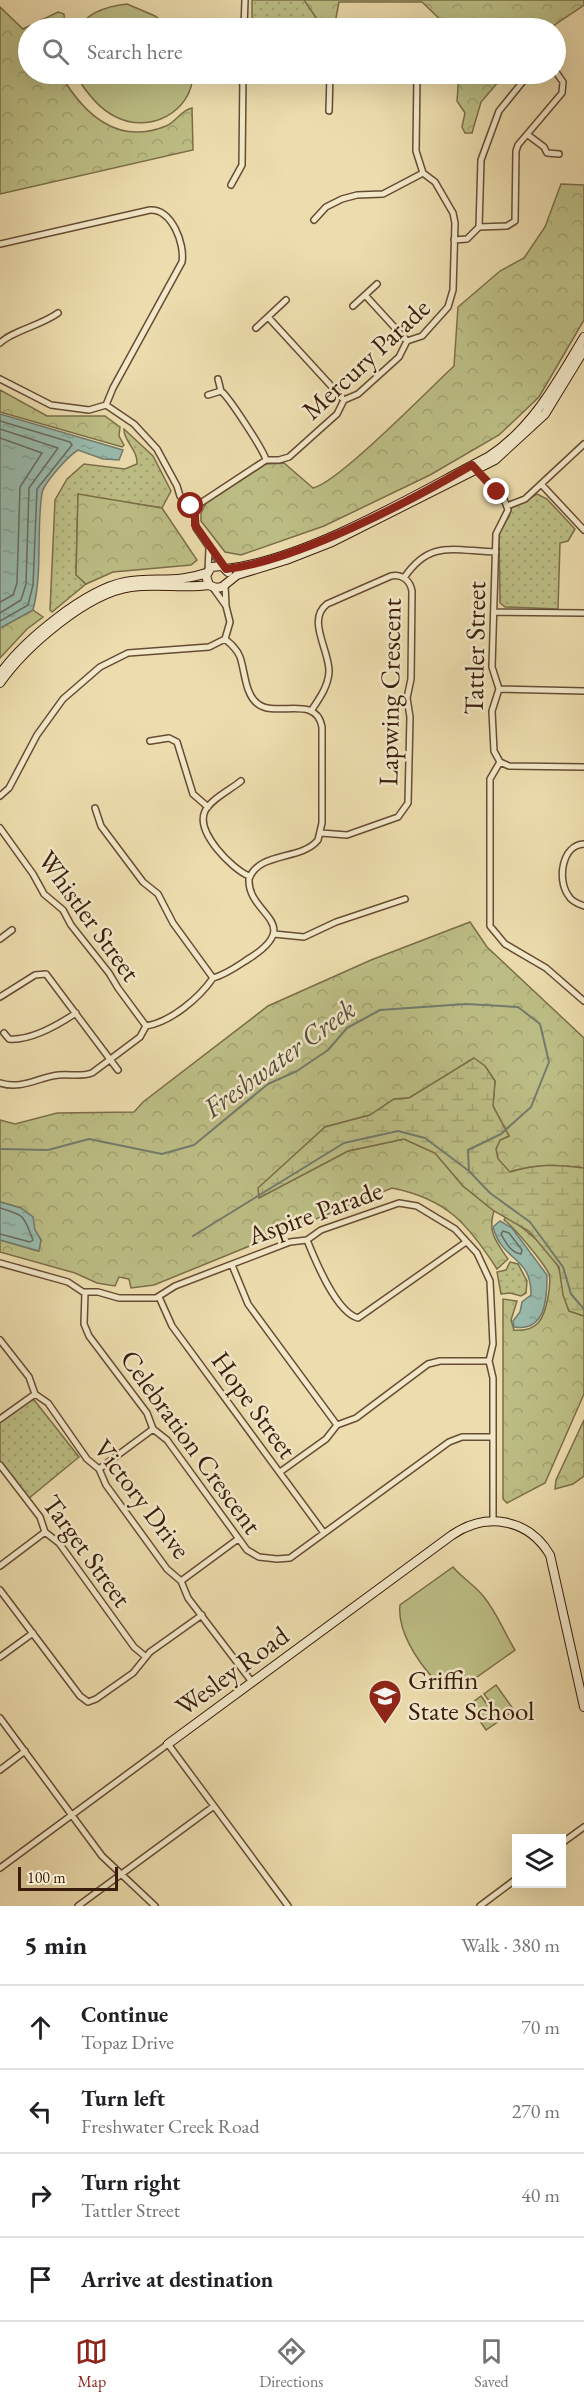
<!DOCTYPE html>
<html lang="en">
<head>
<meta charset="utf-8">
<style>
  body { margin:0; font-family:"EB Garamond",serif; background:#f6f6f6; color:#202124 }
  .controls { position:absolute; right:18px; bottom:18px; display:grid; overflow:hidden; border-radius:0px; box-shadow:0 6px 24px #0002 }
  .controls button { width:54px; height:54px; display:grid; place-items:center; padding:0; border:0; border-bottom:2px solid #e0e0e0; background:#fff; color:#202124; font:30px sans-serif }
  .scale { position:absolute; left:18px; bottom:15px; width:100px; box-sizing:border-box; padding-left:6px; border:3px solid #391c0c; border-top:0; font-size:16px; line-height:21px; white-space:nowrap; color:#391c0c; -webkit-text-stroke:4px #f3e9ca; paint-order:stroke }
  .stop { position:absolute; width:18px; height:18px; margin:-14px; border:4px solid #8f2418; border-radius:50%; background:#fff }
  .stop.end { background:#8f2418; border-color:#fff; box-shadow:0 2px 6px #0008 }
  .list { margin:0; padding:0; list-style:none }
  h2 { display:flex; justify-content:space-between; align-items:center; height:78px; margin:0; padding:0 24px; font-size:26px }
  h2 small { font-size:20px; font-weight:400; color:#757577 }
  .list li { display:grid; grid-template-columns:39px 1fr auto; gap:18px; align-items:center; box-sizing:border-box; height:84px; padding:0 24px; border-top:2px solid #e0e0e0 }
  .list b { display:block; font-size:22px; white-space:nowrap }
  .list p { margin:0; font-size:20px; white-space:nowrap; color:#757577 }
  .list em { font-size:20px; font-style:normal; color:#757577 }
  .icon { flex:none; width:33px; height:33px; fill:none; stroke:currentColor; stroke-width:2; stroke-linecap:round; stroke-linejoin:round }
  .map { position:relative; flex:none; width:584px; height:1906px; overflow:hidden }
  .search { position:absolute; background:#fff; box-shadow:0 6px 24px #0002; left:18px; right:18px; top:18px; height:66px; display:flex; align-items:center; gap:15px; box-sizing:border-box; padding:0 21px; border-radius:33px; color:#757577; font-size:22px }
  .sheet { height:414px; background:#fff }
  nav { display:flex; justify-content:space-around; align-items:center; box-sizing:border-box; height:84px; border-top:2px solid #e0e0e0; background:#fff; font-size:16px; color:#757577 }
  nav a { display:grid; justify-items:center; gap:3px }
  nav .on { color:#8f2418 }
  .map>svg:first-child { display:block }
  .green { fill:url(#green-dots); stroke:#7b6e49; stroke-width:1.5 }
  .forest { fill:url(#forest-crowns); stroke:#7b6e49; stroke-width:1.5 }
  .wetland { fill:url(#wetland-marsh); stroke:#7b6e49; stroke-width:1.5 }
  .pitch { fill:#bdbf86; stroke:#7b6e49; stroke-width:1.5 }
  .water { fill:url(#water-ripples); stroke:#737b6d; stroke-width:1.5 }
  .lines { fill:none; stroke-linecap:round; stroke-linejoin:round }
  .shore { stroke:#696c5d; stroke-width:1.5 }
  .stream { stroke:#737b6d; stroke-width:2 }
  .street-casing { stroke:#664c34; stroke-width:8 }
  .secondary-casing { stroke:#391c0c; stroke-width:10 }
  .street { stroke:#f3e9ca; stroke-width:5 }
  .secondary { stroke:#f3e9ca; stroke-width:8 }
  .route { stroke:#8f2418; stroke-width:8 }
  .labels { text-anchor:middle; stroke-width:5; stroke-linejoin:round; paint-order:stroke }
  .street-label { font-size:27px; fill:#391c0c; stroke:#f3e9ca }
  .poi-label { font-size:27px; fill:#391c0c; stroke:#f3e9ca; text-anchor:start }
  .water-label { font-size:28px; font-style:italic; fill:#564c3d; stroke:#f3e9ca }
</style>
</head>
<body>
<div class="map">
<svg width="584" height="1906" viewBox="0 0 584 1906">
  <defs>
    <pattern id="green-dots" width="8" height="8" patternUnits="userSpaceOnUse" patternTransform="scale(1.5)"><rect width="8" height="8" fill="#bdbf86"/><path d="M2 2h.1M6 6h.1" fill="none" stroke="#a3a472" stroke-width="1.8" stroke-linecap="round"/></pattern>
    <pattern id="forest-crowns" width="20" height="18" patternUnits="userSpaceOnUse" patternTransform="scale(1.5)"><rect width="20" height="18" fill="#bdbf86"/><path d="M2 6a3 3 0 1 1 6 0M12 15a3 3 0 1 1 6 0" fill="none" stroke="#a3a472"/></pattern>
    <pattern id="wetland-marsh" width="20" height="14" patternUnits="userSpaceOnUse" patternTransform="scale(1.5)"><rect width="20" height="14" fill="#bdbf86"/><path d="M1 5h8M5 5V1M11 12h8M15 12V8" fill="none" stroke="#a3a472"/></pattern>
    <pattern id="water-ripples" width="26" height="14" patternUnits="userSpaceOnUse" patternTransform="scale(1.5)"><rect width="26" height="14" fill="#99bbae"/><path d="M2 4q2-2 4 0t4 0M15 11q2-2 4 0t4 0" fill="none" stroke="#85a094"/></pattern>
  </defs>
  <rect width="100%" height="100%" fill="#edddae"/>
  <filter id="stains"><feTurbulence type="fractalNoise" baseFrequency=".00333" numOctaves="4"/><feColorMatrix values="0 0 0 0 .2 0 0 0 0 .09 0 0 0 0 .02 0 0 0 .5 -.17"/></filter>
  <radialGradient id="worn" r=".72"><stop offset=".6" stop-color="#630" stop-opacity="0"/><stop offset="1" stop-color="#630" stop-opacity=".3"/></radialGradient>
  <path class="green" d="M252 0H306L314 10 316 19 337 21V28H260L252 17Z
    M124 429 153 456 171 491 162 508 78 495 76 575 86 584 52 612 50 610 55 500 67 479 84 464 125 469 137 464C138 449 123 441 124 429Z
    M537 494 547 499 575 529 568 541 560 543 558 609 505 607 500 603 499 529 509 517 511 508Z
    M510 1262 518 1264 527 1281 526 1293 521 1296 510 1293 501 1294 497 1272 506 1270Z
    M31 1396 79 1457 28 1499 0 1462V1422Z"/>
  <path class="forest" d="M304 0H584V5L550 28H449L422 2H339L335 23 317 19Z
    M0 7 23 29 58 12 64 14 65 28H28V74H60C84 114 117 146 166 126 176 122 181 110 192 108L193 150 0 194Z
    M459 74H505L481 102 472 133H465L462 127 465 113 457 101Z
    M561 184 584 185V320L539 397 499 435 430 475 324 526 241 555 225 552 201 521V513L206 503 266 464 284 463 313 488C339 482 429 389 454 366L458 307 500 271 524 258 545 227Z
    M0 390 47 416H105L120 427 119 436 124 445 122 447 0 412Z
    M78 494 162 508 197 560 191 565 113 572 86 584 76 575Z
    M33 610 43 617 27 629 0 658V628Z
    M470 922 487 947 584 1038V1168C557 1164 535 1164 509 1172L498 1159 496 1149 500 1140 509 1136 493 1106 495 1081 485 1066 470 1060 449 1075 409 1098 394 1099 370 1115 325 1127 260 1197 348 1151 404 1139 435 1153 463 1186 494 1211C487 1232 497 1243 508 1259L497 1269C468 1224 447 1199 392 1188L154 1285 131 1288 129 1279 119 1277 115 1286 97 1283 75 1273 0 1252V1240L38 1251 41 1240 21 1208 0 1202V1120L15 1124 57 1113 134 1112 143 1102 268 1006 371 960Z
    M506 1216C521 1226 554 1251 559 1269 564 1283 563 1297 569 1311L584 1316V1394L545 1483 507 1503 503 1499V1299L517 1301 511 1320 514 1330C538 1332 544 1319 548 1297 549 1291 551 1280 549 1274 544 1263 514 1227 504 1220Z
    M584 1420V1476L573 1484 555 1489 556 1480Z"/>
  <path class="wetland" d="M474 1058 485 1066 495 1081 493 1106 509 1136 500 1140 496 1149 498 1159 510 1172C536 1164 557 1164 584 1168V1316L569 1311 563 1295 559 1267 529 1231 494 1211 463 1186 435 1153 404 1139 348 1151 259 1198 258 1188 325 1127 370 1115 394 1099 409 1098Z"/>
  <path class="pitch" d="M127 4 155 16 171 28H79C88 11 110 6 127 4Z
    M75 74H193C192 112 150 134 116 117 99 109 84 89 75 74Z
    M453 1567C462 1578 476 1586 484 1597 497 1613 504 1632 515 1650L460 1689C451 1688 441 1686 434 1679 417 1661 397 1630 400 1605Z
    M496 1685 514 1710 502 1719 484 1694Z
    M481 1696 499 1721 486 1730 469 1705Z"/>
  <path class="water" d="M0 414 123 450 119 460 103 459 78 450C68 456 44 483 42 493 36 532 43 571 33 610L0 628Z
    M0 1202 21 1208 33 1217 35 1230 41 1240 39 1251 0 1240Z
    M500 1221 512 1228 547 1275C547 1298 546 1332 514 1327L513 1321 520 1312 522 1302 531 1295C532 1256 502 1262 493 1227Z"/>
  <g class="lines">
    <path class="shore" d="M0 421 70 442 72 445 37 489 33 585 28 605 0 621
      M0 429 58 448 29 488 26 584 21 600 0 613
      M0 438 42 453 20 487 17 583 13 595 0 602
      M0 1208C27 1216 23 1216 33 1240L30 1242 0 1234
      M503 1231 509 1233 522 1250 521 1254C511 1253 506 1243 501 1234Z"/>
    <path class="stream" d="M0 1149 48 1150 89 1139 162 1154 194 1145 268 1084 297 1071 328 1050 347 1028 380 1010 466 1004 518 1007 540 1024 549 1062 531 1107 501 1134 468 1150 469 1171
      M193 1236 344 1143 398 1131 425 1138 469 1171 490 1193 530 1222 563 1267 571 1294 584 1309"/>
    <g class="street-casing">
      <path id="street" d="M244 28 245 0
        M329 111 330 74
        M528 135 544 147 547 153 559 154
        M231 185 242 165 243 74
        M314 220 326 207 342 199 357 195 383 194 423 173
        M479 227 507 226 515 221 516 151 518 145 562 93 563 82 556 72
        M454 240 467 239 479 227 481 160 499 111 529 74
        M0 244 150 210C172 209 185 244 182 262L113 388 106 405
        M365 295 407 341
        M353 306 377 284
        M268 317 344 400
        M256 328 286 300
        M0 343C12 331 40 326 58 313
        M0 379 51 405 89 410 106 405 134 424 157 449 177 486 180 496 194 510 196 528 222 566
        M221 391C229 397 264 451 266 460
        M208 395 221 391 218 379
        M475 469 504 499 508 510 496 534 492 667 499 689 492 711 494 751 500 762 509 766 584 767
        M541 484 584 530
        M507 506 525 499 584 444
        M193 508 266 460H279L289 457 337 414 344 400 358 394 399 357 407 341 422 336 448 307 453 290 455 223 453 213 435 182 423 173 416 151 417 74
        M208 570 209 549
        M404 578C430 539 454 551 496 552
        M213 588 226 606
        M495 612 584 613
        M499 689 584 691
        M311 711C319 699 328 687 329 672 330 651 306 620 327 604L391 576C402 574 410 580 412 591L411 679 407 698 410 717 408 803 398 817 347 835 321 833
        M150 741 169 738 177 742 193 794 208 807
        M500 762 490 779V926L505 944 546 968 584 1001
        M241 781C230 790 211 799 205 811 195 832 232 869 249 876
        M0 796 9 788 37 735 63 699 100 667 128 653 209 647 225 639 230 622 226 606 225 585
        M95 808 101 826 143 882 158 894 173 923 213 978
        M0 828 33 874 44 894 63 910 71 925 109 973 118 988 146 1026
        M584 844C562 845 557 879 568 895 571 901 578 904 584 906
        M274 934 304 937 336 922 405 899
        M0 939 12 930
        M0 997 35 975 46 974 118 1070
        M4 1033 9 1039C31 1041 58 1025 76 1013
        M0 1083C23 1090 38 1077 59 1075 71 1074 81 1077 92 1073L140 1037 146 1026C171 1022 199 998 213 978 228 974 240 964 253 956 303 922 247 914 249 879 259 851 301 861 318 840L322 823V727C316 694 276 718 258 704 245 695 245 671 240 657 237 649 231 644 225 639
        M307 1240C315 1260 336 1312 358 1318L466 1242
        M0 1263 68 1282 83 1292H98L119 1298H156L175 1286 290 1242 307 1240 321 1230 399 1203 417 1206 455 1229 477 1253 490 1281 493 1344 489 1361 493 1378V1520
        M232 1265 248 1304 337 1425
        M85 1292 84 1324 89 1336 147 1413 153 1429 167 1440 247 1550 259 1557 277 1559 290 1558 449 1442 462 1437H492
        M159 1297 172 1326 324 1533
        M0 1340 29 1377 35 1394 48 1403 87 1459 99 1469 106 1485 167 1569 181 1581 188 1598 252 1682
        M0 1419 35 1394
        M0 1465 40 1517 45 1532 59 1543 134 1647 146 1657
        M99 1469 153 1429
        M280 1472 326 1439 337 1425 356 1418 428 1364 440 1361H489
        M0 1566 45 1532
        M181 1581 238 1539
        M0 1590 80 1696 88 1702 96 1699 133 1673 150 1652 202 1615
        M0 1657 33 1633
        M0 1718 102 1856 155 1906
        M0 1770 25 1751
        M562 1843 584 1827
        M0 1868 168 1744 288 1906
        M78 1906 214 1806
        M480 1906 516 1879"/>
    </g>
    <g class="secondary-casing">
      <path id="secondary" d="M226 569C309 559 414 495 488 457 533 428 557 382 584 337
        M209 585 206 576 211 567 222 566 228 572
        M0 674C23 641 85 590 125 582 153 577 179 583 206 573
        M0 683C25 647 87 593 131 587 157 583 184 589 209 585L216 588 222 587 237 575 286 560 332 542 495 460 545 414 584 350
        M168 1744 452 1535C486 1512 528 1518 550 1555L584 1707"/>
    </g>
    <use href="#street" class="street"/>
    <use href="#secondary" class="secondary"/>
  </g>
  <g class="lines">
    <path class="route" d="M191 506 195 512V525L226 569C297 561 409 502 472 465L497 492"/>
  </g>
  <defs>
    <g id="school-pin" transform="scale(1.725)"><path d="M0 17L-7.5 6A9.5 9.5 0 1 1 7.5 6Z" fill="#8f2418" stroke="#f3e9ca"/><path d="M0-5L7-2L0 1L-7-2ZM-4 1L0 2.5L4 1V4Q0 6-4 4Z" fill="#fff"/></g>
  </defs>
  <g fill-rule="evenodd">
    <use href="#school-pin" x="385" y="1696"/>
  </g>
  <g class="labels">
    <g class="street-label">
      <text transform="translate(366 359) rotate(-43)" y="9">Mercury Parade</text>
      <text transform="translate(475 648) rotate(-89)" y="9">Tattler Street</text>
      <text transform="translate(390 692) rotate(-89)" y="9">Lapwing Crescent</text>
      <text transform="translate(89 916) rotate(54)" y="9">Whistler Street</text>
      <text transform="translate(315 1213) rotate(-20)" y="9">Aspire Parade</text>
      <text transform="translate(254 1405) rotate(54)" y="9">Hope Street</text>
      <text transform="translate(191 1442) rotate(54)" y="9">Celebration Crescent</text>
      <text transform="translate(142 1499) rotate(53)" y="9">Victory Drive</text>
      <text transform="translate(87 1551) rotate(54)" y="9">Target Street</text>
      <text transform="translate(232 1671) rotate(-36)" y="9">Wesley Road</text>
    </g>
    <g class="poi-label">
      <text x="408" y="1689">Griffin<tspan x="408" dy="31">State School</tspan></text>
    </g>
    <g class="water-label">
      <text transform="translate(279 1058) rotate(-36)" y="10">Freshwater Creek</text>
    </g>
  </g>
  <rect width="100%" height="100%" filter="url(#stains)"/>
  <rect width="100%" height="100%" fill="url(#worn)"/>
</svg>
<div class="controls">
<button><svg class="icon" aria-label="layers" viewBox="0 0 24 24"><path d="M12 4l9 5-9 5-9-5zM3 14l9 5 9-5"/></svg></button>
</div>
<div class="scale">100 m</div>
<div class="stop" style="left:191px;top:506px"></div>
<div class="stop end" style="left:497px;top:492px"></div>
<div class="search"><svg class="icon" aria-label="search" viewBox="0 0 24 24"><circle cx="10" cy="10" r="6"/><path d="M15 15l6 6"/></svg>Search here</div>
</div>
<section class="sheet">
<h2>5 min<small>Walk · 380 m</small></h2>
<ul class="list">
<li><svg class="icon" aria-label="ahead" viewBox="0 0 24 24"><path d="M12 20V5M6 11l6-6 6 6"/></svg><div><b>Continue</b><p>Topaz Drive</p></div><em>70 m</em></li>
<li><svg class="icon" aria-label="left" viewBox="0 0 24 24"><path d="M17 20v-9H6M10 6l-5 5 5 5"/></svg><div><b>Turn left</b><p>Freshwater Creek Road</p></div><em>270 m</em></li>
<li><svg class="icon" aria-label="right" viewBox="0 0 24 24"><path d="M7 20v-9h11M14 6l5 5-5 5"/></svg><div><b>Turn right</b><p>Tattler Street</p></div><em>40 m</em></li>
<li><svg class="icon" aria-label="arrive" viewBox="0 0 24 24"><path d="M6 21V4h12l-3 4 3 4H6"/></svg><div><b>Arrive at destination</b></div></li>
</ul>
</section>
<nav>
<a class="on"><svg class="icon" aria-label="map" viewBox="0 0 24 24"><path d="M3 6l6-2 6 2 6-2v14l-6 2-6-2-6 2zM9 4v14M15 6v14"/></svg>Map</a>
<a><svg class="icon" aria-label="directions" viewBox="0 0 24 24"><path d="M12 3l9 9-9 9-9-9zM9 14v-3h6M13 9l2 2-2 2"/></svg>Directions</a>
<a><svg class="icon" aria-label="saved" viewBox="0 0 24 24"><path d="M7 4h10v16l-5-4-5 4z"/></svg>Saved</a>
</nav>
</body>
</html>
